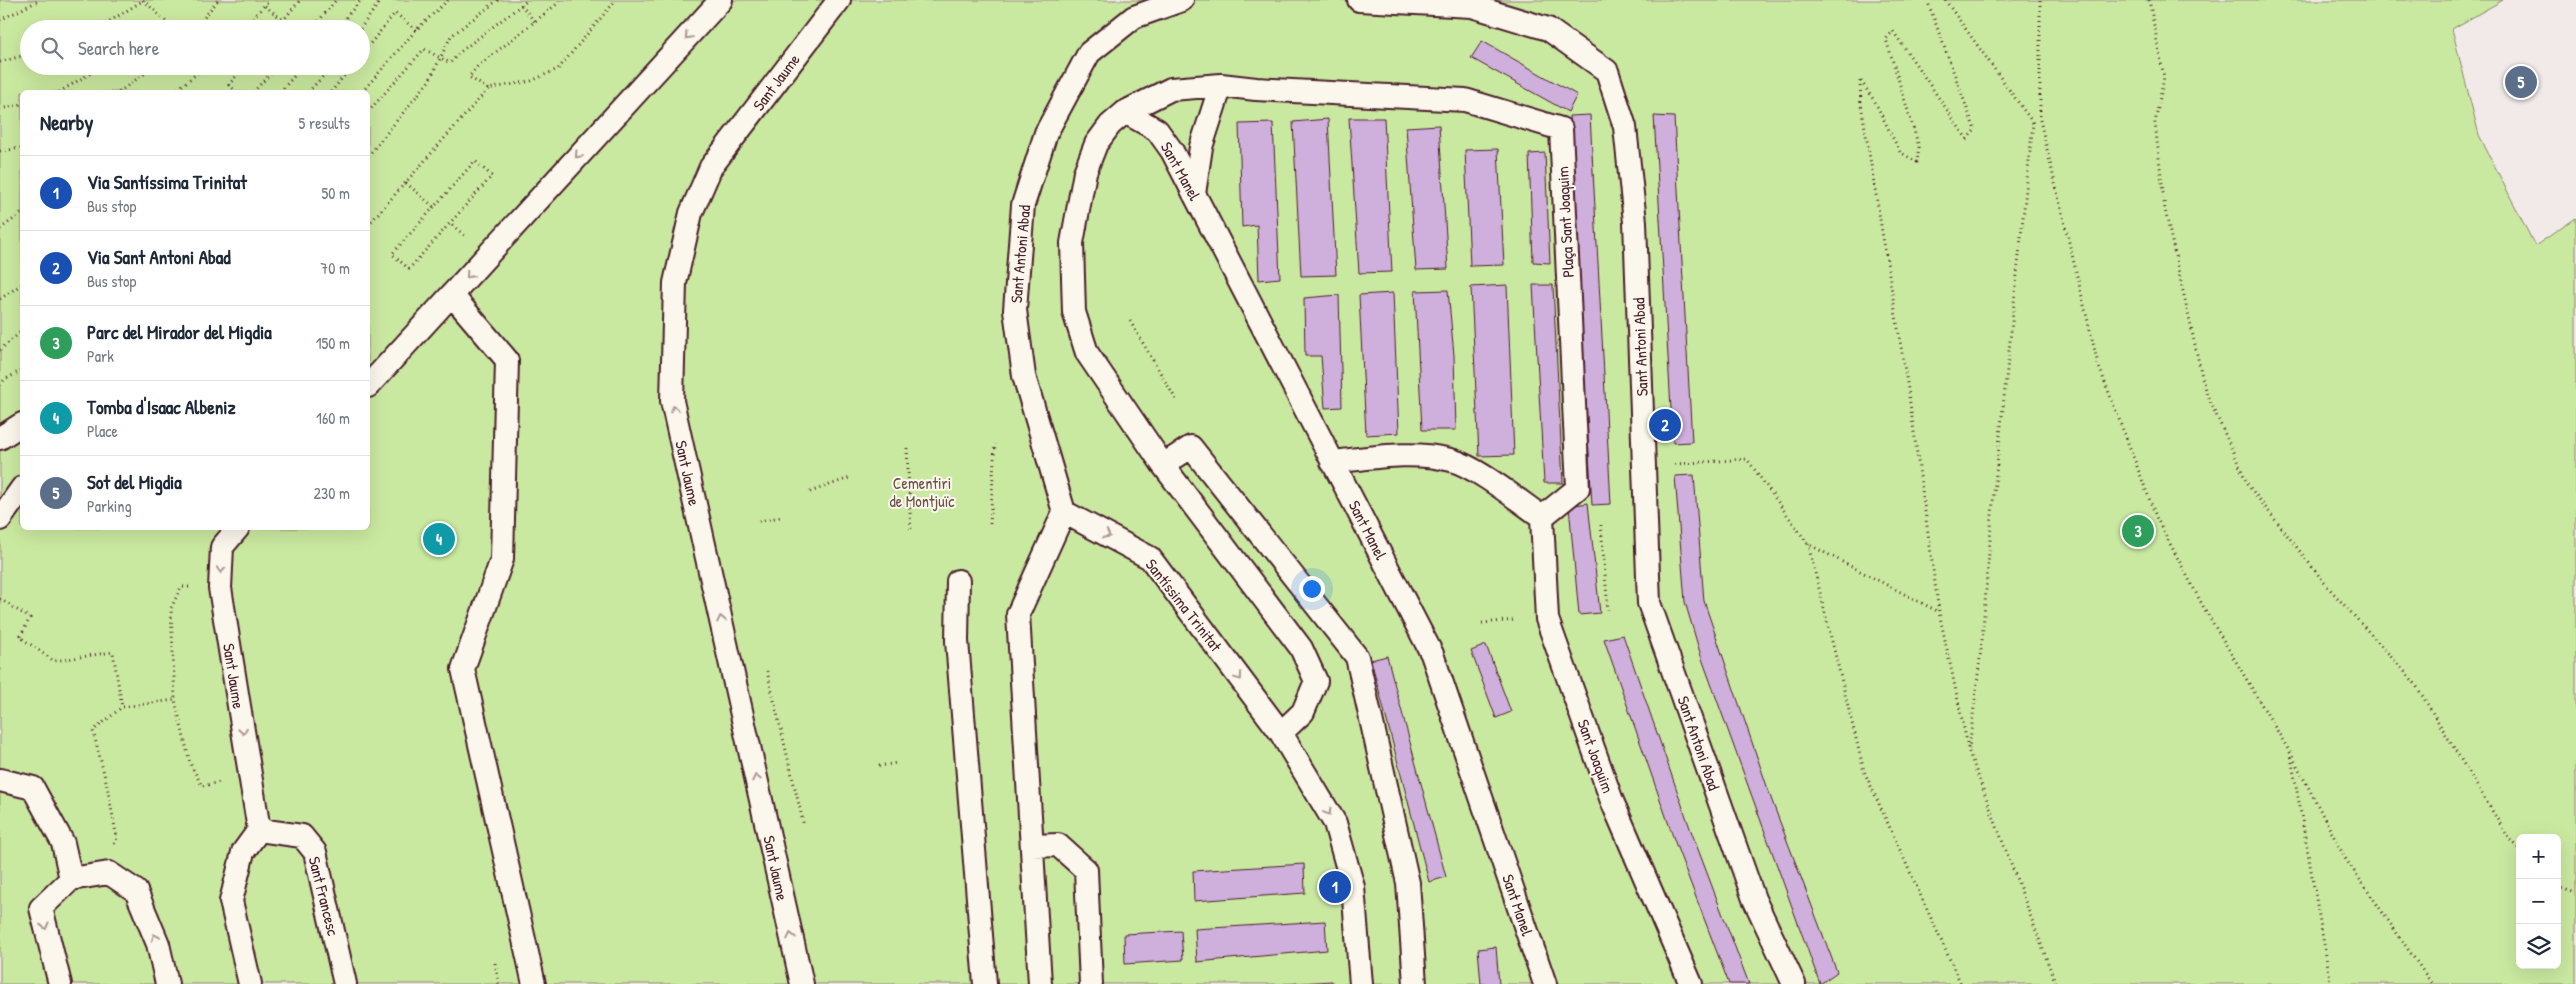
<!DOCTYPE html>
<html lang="en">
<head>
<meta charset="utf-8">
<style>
  body { margin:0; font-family:"Patrick Hand",sans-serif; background:#f2f2f3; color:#1f2937 }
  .controls { position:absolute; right:15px; bottom:15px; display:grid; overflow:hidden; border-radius:8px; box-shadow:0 5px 20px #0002 }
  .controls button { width:45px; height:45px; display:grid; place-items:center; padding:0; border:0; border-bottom:1px solid #e0e1e3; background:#fff; color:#1f2937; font:25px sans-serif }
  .you { position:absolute; left:1311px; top:588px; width:18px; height:18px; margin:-12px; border:4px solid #fff; border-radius:50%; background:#1a73e8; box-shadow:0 0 0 8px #1a73e833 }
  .badge { display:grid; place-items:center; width:32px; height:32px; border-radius:50%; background:#1a73e8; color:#fff; font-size:16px; font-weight:700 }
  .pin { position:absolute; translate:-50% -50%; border:2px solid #fff; box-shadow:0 1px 5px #0006 }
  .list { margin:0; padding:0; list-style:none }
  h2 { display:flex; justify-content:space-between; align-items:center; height:65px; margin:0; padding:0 20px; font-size:21px }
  h2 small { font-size:16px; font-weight:400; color:#747a83 }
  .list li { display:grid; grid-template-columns:32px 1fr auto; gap:15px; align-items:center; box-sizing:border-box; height:75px; padding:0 20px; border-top:1px solid #e0e1e3 }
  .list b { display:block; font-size:19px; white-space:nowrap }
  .list p { margin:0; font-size:16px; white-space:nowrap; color:#747a83 }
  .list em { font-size:16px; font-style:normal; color:#747a83 }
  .icon { flex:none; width:28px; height:28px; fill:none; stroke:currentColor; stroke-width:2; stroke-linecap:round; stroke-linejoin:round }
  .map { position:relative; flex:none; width:2576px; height:984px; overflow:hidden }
  .search { position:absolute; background:#fff; box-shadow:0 5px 20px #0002; left:20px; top:20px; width:350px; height:55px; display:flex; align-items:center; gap:12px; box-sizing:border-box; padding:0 18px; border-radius:28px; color:#747a83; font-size:19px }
  .panel { position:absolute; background:#fff; box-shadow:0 5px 20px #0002; left:20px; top:90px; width:350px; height:440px; border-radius:8px }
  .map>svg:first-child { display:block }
  .green { fill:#cae9a0; stroke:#8a8466; fill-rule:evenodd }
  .building { fill:#cfafdb; stroke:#4a1f2b }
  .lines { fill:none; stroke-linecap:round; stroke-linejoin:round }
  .service-casing { stroke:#4a1f2b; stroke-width:26 }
  .path { stroke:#4a1f2b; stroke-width:3; stroke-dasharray:1 4; stroke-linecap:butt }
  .service { stroke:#fbf7ec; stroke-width:22 }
  .oneway { stroke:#ab9695 }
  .labels { text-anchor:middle; stroke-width:4; stroke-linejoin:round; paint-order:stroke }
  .street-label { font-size:16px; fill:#4a1f2b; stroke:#fbf7ec }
  .park-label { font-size:16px; fill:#6a5248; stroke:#fbf7ec }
</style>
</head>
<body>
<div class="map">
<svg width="2576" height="984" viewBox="0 0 2576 984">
  <rect width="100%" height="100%" fill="#f2e9e9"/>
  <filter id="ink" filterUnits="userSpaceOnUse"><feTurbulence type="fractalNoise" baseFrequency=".02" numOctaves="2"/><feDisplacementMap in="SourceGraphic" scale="10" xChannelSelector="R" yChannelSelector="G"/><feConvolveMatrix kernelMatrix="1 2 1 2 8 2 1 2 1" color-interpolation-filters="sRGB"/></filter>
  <g filter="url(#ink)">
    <path class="green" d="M0 0H2503L2452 29 2479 135 2535 246 2576 218V984H0ZM29 29H361V66H29ZM22 92H368V528H22ZM2520 838H2557V965H2520Z"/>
    <path class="building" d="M1482 41 1577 95 1568 112 1471 58Z
      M1590 115 1611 504 1592 505 1569 116Z
      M1654 116 1674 117 1692 442 1673 443Z
      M1349 118H1384L1392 272 1359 273Z
      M1328 119 1336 275 1301 276 1293 122Z
      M1273 123 1280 278 1259 280 1257 225 1242 227 1239 124Z
      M1439 125 1448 269 1416 270 1406 127Z
      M1498 149 1504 265 1470 266 1465 150Z
      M1545 153 1550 263 1533 262 1529 154Z
      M1507 285 1514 455 1479 456 1471 287Z
      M1533 285H1553L1563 483H1544Z
      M1448 290 1454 355 1456 430H1422L1415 291Z
      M1393 293 1399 433 1366 435 1359 295Z
      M1339 295 1342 407 1325 408 1321 356H1305L1304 298Z
      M1694 475 1704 601 1772 801 1837 972 1820 984 1701 656 1685 602 1675 476Z
      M1588 503 1600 613 1579 615 1569 506Z
      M1623 635 1690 828 1749 984H1729L1676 845 1604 639Z
      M1486 645 1511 712 1496 718 1471 651Z
      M1387 656 1446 877 1429 882 1371 660Z
      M1304 864 1305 893 1194 901 1193 871Z
      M1325 921 1327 950 1197 962 1195 929Z
      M1181 931 1183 960 1125 964 1124 934Z
      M1496 947 1499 984H1481L1478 949Z
      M1332 981V984H1284Z"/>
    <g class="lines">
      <g class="service-casing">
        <path id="service" d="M1359 0 1472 6 1548 29 1607 71 1625 127 1635 222 1649 603 1754 899 1794 984
          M1125 112 1157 130 1172 151 1432 654 1545 984
          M1194 194 1201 147 1221 85
          M452 295 507 360 502 559 463 669 534 984
          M368 386 721 0
          M0 438 22 424
          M1163 465 1191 447 1357 657 1408 883 1415 984
          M1064 512 1024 376 1015 310 1023 205 1046 133 1089 53 1134 17 1182 0
          M1064 512 1150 558 1281 733 1335 823 1353 887 1361 984
          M1542 517 1547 619 1612 801 1691 984
          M0 519 22 488
          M238 528 222 547 220 588 259 830
          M958 581 957 641 985 984
          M1281 733 1303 712 1316 681 1301 648 1163 465 1087 353 1074 312 1072 243 1085 172 1096 144 1110 125 1125 112 1171 89 1221 85 1256 89 1465 100 1561 129 1578 488 1542 517C1519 501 1477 467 1451 460 1412 450 1371 458 1332 462
          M0 780 33 788 63 843 71 879
          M259 830 302 836 315 852 345 984
          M1033 846 1058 845 1086 870 1091 984
          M60 984 41 908 71 879 109 873 136 891 158 944 167 984
          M250 984 231 901 243 852 259 830
          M802 984 672 401 675 283 691 213 711 167 839 0
          M1040 984 1018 614 1064 512"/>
      </g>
      <path class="path" d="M143 0 174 29
        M1945 0 2033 123 1993 502 1982 641 1969 749
        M2040 0V120L2098 364 2157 519 2204 608 2291 754 2345 858 2432 984
        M2149 0 2164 77 2155 123 2165 210 2205 390 2248 485 2327 586 2414 682 2508 837 2520 849
        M521 5 535 22
        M265 6 283 20
        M0 20 40 0
        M97 29 144 0
        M195 29 218 0
        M243 29 269 0
        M276 29 300 0
        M312 29 336 0
        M336 29 361 0
        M360 29 381 0
        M361 55 395 13 416 30
        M0 62 29 54
        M332 68 344 77
        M1860 81 1861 104 1908 389 1939 612 1969 752 2056 984
        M1861 81 1875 102 1900 152 1917 162 1919 147 1886 39 1893 31 1967 139 1975 130 1927 0
        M488 89 469 77 477 67 562 0
        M59 92 103 66
        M119 92 155 66
        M174 92 206 66
        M237 92 229 85 244 66
        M253 92 278 66
        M280 92 303 66
        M308 92 333 66
        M331 92 352 66
        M362 92 416 30 448 0
        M0 109 22 104
        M368 112 424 49 450 63 460 52 528 0
        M0 151 22 148
        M368 156 429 81 451 36 498 0
        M406 183 434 207 475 161 492 176 450 223
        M434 207 392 254 409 269 450 223 465 236
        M368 225 488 89 531 81 558 69 616 0
        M0 229 22 213
        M0 299 22 284
        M1130 321 1178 403
        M0 350 22 331
        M0 385 4 380 22 370
        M907 448 911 532
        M1675 464 1747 459 1808 544 1939 612
        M810 492 852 477
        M759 521 780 517
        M990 524 995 444
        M1601 525 1608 610
        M1808 544 1864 771 1961 984
        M189 587H181L171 608 175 700 190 763 202 786 220 782
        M0 599 30 618 20 637 54 661 113 652 122 707 175 700
        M1482 623 1516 620
        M767 671 804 826
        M2291 757 2331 984
        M879 766 897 763
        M114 844 117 838 106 781 93 731 122 707
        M2557 887 2576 893
        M495 963 499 984"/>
      <use href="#service" class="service"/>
    </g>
    <defs><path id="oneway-chevron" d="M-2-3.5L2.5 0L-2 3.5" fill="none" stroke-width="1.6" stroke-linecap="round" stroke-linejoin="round" transform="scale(1.25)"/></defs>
    <g class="oneway">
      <use href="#oneway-chevron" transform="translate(688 36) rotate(133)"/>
      <use href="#oneway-chevron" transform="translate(578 155) rotate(133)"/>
      <use href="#oneway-chevron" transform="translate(469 275) rotate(131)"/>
      <use href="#oneway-chevron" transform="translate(674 409) rotate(-102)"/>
      <use href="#oneway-chevron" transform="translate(1107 535) rotate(28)"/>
      <use href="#oneway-chevron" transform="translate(221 570) rotate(93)"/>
      <use href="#oneway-chevron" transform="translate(721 619) rotate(-102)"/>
      <use href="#oneway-chevron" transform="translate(1239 677) rotate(53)"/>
      <use href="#oneway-chevron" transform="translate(243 731) rotate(81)"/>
      <use href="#oneway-chevron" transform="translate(756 778) rotate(-102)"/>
      <use href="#oneway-chevron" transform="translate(1328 812) rotate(59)"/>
      <use href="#oneway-chevron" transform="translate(45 926) rotate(76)"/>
      <use href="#oneway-chevron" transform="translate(791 936) rotate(-102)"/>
      <use href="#oneway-chevron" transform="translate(155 937) rotate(-112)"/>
    </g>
  </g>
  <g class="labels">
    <g class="street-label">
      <text transform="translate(776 82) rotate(-53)" y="6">Sant Jaume</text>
      <text transform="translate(1181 171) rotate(61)" y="6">Sant Manel</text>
      <text transform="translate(1565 222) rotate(-93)" y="6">Plaça Sant Joaquim</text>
      <text transform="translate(1020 254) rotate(-85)" y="6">Sant Antoni Abad</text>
      <text transform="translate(1640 347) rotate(-92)" y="6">Sant Antoni Abad</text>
      <text transform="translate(688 473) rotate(78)" y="6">Sant Jaume</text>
      <text transform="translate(1368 530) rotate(63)" y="6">Sant Manel</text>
      <text transform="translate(1184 605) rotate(52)" y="6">Santíssima Trinitat</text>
      <text transform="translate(234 676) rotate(81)" y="6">Sant Jaume</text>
      <text transform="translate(1699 743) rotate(71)" y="6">Sant Antoni Abad</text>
      <text transform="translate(1596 756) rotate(70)" y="6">Sant Joaquim</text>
      <text transform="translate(776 868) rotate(78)" y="6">Sant Jaume</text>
      <text transform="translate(324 896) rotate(76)" y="6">Sant Francesc</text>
      <text transform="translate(1518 905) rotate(71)" y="6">Sant Manel</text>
    </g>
    <g class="park-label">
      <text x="922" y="489">Cementiri<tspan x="922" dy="18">de Montjuïc</tspan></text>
    </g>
  </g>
</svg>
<div class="controls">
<button>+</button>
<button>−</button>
<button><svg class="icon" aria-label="layers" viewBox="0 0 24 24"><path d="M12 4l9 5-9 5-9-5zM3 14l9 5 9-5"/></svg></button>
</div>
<div class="you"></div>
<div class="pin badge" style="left:1335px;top:887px;background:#1a4fb4">1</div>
<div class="pin badge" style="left:1665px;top:425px;background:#1a4fb4">2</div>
<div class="pin badge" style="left:2138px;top:531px;background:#2e9e5b">3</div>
<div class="pin badge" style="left:439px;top:539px;background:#0f9aa8">4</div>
<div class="pin badge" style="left:2521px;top:82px;background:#5c6f8a">5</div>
<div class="search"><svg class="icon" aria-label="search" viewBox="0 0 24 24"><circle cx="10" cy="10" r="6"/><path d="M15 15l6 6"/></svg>Search here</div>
<section class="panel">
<h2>Nearby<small>5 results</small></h2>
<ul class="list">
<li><span class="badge" style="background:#1a4fb4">1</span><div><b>Via Santíssima Trinitat</b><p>Bus stop</p></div><em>50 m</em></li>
<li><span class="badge" style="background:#1a4fb4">2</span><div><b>Via Sant Antoni Abad</b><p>Bus stop</p></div><em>70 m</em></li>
<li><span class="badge" style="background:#2e9e5b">3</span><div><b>Parc del Mirador del Migdia</b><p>Park</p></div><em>150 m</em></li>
<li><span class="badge" style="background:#0f9aa8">4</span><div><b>Tomba d'Isaac Albeniz</b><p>Place</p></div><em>160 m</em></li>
<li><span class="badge" style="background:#5c6f8a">5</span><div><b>Sot del Migdia</b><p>Parking</p></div><em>230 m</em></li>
</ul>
</section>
</div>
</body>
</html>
